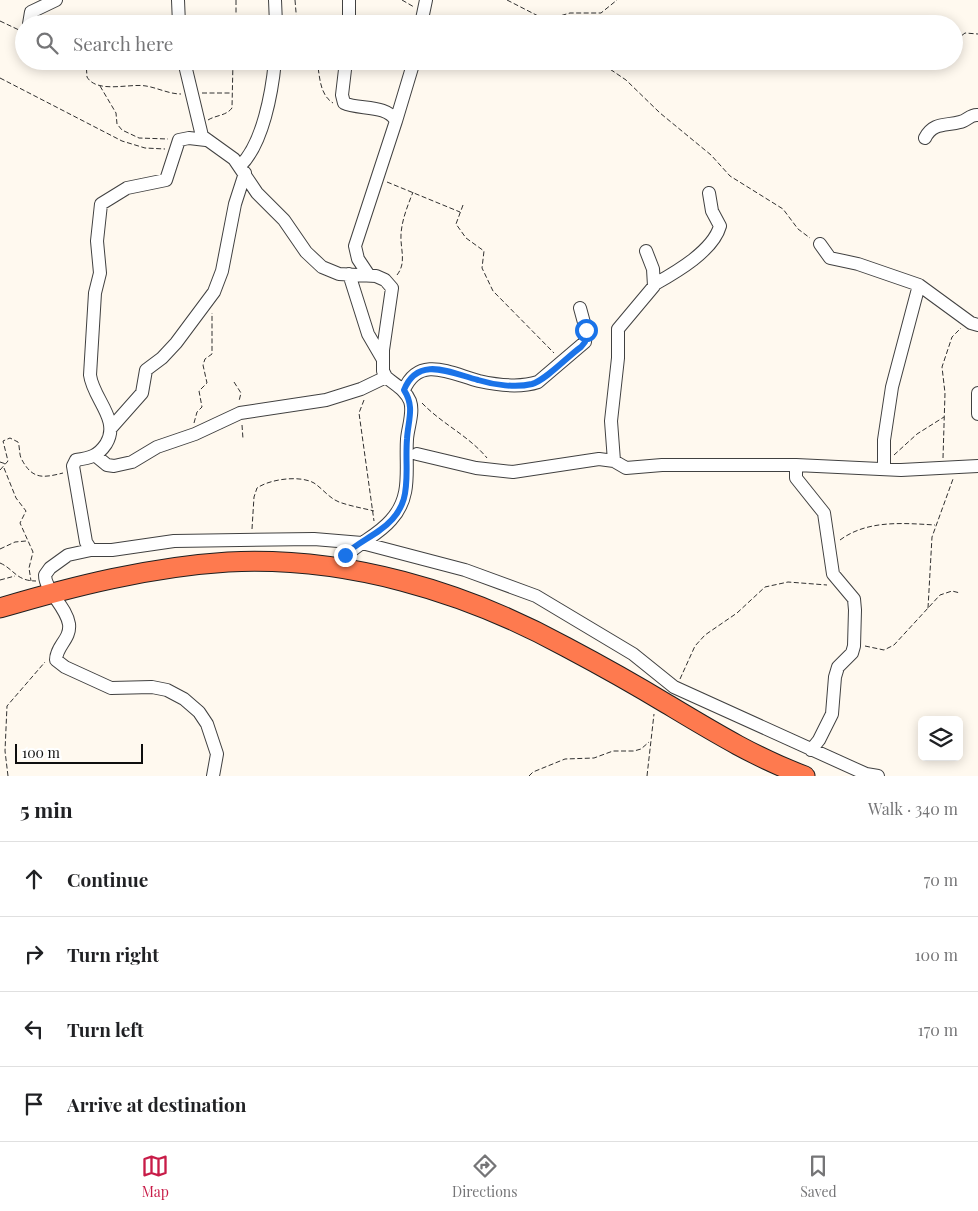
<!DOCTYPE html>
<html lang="en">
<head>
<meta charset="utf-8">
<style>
  body { margin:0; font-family:"Playfair Display",serif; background:#f6f6f6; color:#202124 }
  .controls { position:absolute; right:15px; bottom:15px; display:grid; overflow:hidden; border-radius:8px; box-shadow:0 2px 12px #0003 }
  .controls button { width:45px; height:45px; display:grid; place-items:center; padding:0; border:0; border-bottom:1px solid #e0e0e0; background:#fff; color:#202124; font:25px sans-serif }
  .scale { position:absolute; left:15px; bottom:12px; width:128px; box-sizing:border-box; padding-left:5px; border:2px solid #0e0e0e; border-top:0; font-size:14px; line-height:18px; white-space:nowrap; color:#0e0e0e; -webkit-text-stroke:4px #fff; paint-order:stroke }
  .stop { position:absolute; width:15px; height:15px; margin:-11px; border:4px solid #1a73e8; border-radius:50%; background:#fff }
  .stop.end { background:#1a73e8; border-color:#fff; box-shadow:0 1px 5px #0008 }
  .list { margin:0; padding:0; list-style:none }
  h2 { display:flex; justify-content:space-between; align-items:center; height:65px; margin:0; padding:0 20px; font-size:21px }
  h2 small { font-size:16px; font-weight:400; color:#757577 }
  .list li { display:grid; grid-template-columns:32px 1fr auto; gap:15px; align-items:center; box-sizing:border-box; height:75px; padding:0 20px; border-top:1px solid #e0e0e0 }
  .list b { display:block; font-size:19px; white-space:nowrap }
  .list em { font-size:16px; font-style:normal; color:#757577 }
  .icon { flex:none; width:28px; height:28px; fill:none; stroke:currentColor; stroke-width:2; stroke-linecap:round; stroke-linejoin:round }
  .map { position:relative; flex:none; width:978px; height:776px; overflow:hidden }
  .search { position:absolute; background:#fff; box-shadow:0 2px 12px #0003; left:15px; right:15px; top:15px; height:55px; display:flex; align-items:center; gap:12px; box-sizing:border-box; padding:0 18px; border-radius:28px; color:#757577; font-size:19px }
  .sheet { height:365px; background:#fff }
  nav { display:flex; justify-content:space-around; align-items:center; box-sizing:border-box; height:70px; border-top:1px solid #e0e0e0; background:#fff; font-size:14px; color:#757577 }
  nav a { display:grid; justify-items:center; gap:2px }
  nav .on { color:#c81c48 }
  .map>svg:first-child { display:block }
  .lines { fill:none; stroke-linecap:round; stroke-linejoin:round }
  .minor-casing { stroke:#414141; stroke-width:14 }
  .highway-casing { stroke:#1f1f1f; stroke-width:21 }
  .path { stroke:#303030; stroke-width:1; stroke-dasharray:5 2.5; stroke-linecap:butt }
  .minor { stroke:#fff; stroke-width:12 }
  .highway { stroke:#fe7a4f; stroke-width:19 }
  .route { stroke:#1a73e8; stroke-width:6 }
</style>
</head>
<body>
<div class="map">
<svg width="978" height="776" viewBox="0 0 978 776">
  <rect width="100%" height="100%" fill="#fff9ef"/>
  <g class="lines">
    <g class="minor-casing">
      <path id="minor" d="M178 0 179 24
        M275 0 276 24
        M349 0V24
        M29 24 31 12 56 0
        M421 24 426 0
        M184 61 202 136 234 159 257 193 284 220 306 252 322 267 339 274 376 276 385 280 392 288 383 350V371L386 377C395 385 405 389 410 401 414 412 408 427 407 439 405 468 413 496 391 520 375 539 350 545 337 568
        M346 61 342 95 344 103C358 110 387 104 396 121L355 246 358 259 368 274
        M396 121 414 61
        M925 138C933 122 946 126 960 122 967 121 970 114 978 115
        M240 166C263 144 272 92 275 61
        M820 244 830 258 858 264 919 285 971 323 978 325
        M349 274 368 334 382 358
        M655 284C676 272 713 251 720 226L712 211 709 193
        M404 390C419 354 452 374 479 381 497 385 520 388 538 382L585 342 586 330 580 308
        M978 393V414
        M111 428 142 393 146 370 162 358 176 343 214 292 222 271 235 204 245 173
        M417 454 476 468 513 472 599 459 614 461 626 468 662 465H796L901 470 978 466
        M96 456 107 465 114 466 132 462 157 447 195 434 240 413 326 400 361 389 386 377
        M614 461 611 421 618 358V329L654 286 653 269 646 251
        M796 465V478L824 513 833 574 854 599 855 610 854 646 852 653 838 667 835 677 832 714 819 740 811 750
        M884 469V440L892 387 919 285
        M91 550 86 542 73 466 76 460C90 458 98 456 106 444 121 420 93 399 90 375L95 293 100 273 97 241 101 204 127 188 166 180 179 140 189 138 206 140
        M213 776 217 754 207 724 199 712 184 699 167 690 152 687 111 688 65 667 56 660C56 646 71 639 69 624 66 606 45 591 45 575L50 568 68 555 91 550H112L174 541 314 539 362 543 465 570 536 596 633 654 674 687 866 774 878 776"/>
    </g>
    <g class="highway-casing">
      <path id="highway" d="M0 608C74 586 150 567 228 562 345 556 464 591 566 647 600 665 634 684 667 704 712 731 756 758 805 776"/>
    </g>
    <path class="path" d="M236 0V24
      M295 0 297 24
      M402 0 414 7
      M507 0 546 20 570 13H601L617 0
      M551 20 556 24
      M0 21 19 30
      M956 40 965 33 978 34
      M86 61 87 77C97 94 130 83 146 86 158 88 169 94 181 94
      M317 61C320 76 319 94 333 103
      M598 61 626 80 660 113 711 155 730 176 783 209 798 229 810 238
      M0 78 122 141 145 148 165 149
      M100 86 116 113 117 124 122 130 139 138 168 139
      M202 93H231
      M208 120C216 115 226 116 232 108L233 61
      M387 182 460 212
      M463 205 456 224 466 238 484 251 482 268 493 291 554 353
      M397 275C407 262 400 249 401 234 402 219 408 205 413 192
      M234 382 241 393 239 401
      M364 400 359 413 374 521
      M422 403C442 424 469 436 487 458
      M194 423 197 412 202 407 199 391 207 383 203 365 205 359 212 354V313
      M242 425 243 439
      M894 455 917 434 944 417
      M943 458 945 393 942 367 952 337 961 328
      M0 462 6 464
      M4 468 16 498 26 511 20 523 33 552 29 568 31 581
      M0 470 8 461 3 441 10 438 18 442C20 447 19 453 21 458 32 480 43 478 63 473
      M252 529 254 497 257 488C270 479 300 475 314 483 323 489 329 498 339 502 350 506 362 508 374 511
      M840 540C867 520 902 523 935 525
      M0 549 15 542 26 541
      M0 563C14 569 16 581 36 581
      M0 580 15 576
      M928 608 932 537 953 479
      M865 646 884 650 894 645 940 595 952 591 960 593
      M680 679 695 646 705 635 737 613 765 587 788 582 827 585
      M8 776 5 751 7 706 45 662
      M529 776 533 772 565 759 594 758 613 751H634L641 749 649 742
      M647 776 654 714"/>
    <use href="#minor" class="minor"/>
    <use href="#highway" class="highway"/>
  </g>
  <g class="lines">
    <path class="route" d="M345 555C354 545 368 539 380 530 416 505 404 475 407 439 408 420 415 407 404 390 418 355 451 373 478 380 494 385 516 388 532 384 546 380 568 356 581 347L585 342 586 330"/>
  </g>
</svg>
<div class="controls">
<button><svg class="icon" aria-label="layers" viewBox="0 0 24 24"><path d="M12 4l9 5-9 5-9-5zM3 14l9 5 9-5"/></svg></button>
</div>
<div class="scale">100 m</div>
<div class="stop" style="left:586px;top:330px"></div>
<div class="stop end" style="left:345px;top:555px"></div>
<div class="search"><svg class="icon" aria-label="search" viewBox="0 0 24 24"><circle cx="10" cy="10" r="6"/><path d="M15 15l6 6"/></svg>Search here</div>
</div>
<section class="sheet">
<h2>5 min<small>Walk · 340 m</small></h2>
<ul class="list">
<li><svg class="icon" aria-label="ahead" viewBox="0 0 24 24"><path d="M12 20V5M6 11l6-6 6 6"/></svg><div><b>Continue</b></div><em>70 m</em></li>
<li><svg class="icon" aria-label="right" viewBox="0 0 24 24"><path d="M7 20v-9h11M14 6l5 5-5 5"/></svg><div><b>Turn right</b></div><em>100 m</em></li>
<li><svg class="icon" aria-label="left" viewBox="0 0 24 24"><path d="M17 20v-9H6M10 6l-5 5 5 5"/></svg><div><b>Turn left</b></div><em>170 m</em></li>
<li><svg class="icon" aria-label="arrive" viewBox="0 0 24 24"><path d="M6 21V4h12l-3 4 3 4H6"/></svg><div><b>Arrive at destination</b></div></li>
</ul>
</section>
<nav>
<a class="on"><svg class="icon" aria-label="map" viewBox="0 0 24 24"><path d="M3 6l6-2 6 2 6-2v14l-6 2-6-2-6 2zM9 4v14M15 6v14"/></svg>Map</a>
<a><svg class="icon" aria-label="directions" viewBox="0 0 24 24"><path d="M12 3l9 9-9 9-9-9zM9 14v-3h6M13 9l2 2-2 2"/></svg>Directions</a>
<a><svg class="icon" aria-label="saved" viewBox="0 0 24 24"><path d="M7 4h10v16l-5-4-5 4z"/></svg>Saved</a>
</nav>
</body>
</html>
